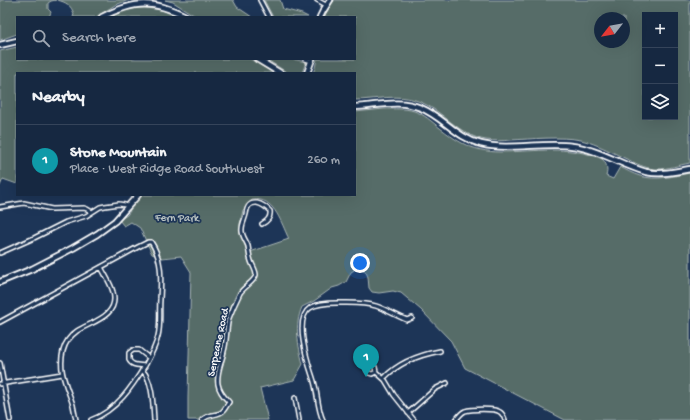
<!DOCTYPE html>
<html lang="en">
<head>
<meta charset="utf-8">
<style>
  body { margin:0; font-family:"Gochi Hand",sans-serif; background:#1f3048; color:#f1f3f6 }
  .controls { position:absolute; right:12px; top:12px; display:grid; overflow:hidden; border-radius:0px; box-shadow:0 4px 16px #0002 }
  .controls button { width:36px; height:36px; display:grid; place-items:center; padding:0; border:0; border-bottom:1px solid #35445a; background:#162841; color:#f1f3f6; font:20px sans-serif }
  .compass { position:absolute; left:594px; top:12px; width:36px; height:36px; border-radius:50%; background:#162841; box-shadow:0 4px 16px #0002; rotate:239deg }
  .you { position:absolute; left:360px; top:263px; width:14px; height:14px; margin:-10px; border:3px solid #fff; border-radius:50%; background:#1a73e8; box-shadow:0 0 0 6px #1a73e833 }
  .badge { display:grid; place-items:center; width:26px; height:26px; border-radius:50%; background:#ffd166; color:#fff; font-size:13px; font-weight:700 }
  .pin { position:absolute; translate:-50% -33px; filter:drop-shadow(0 1px 2px #0008) }
  .pin::after { content:''; position:absolute; top:21px; width:14px; height:12px; background:inherit; clip-path:polygon(0 0,100% 0,50% 100%) }
  .list { margin:0; padding:0; list-style:none }
  h2 { display:flex; justify-content:space-between; align-items:center; height:52px; margin:0; padding:0 16px; font-size:17px }
  h2 small { font-size:13px; font-weight:400; color:#9ea6b1 }
  .list li { display:grid; grid-template-columns:26px 1fr auto; gap:12px; align-items:center; box-sizing:border-box; height:72px; padding:0 16px; border-top:1px solid #35445a }
  .list b { display:block; font-size:15px; white-space:nowrap }
  .list p { margin:0; font-size:13px; white-space:nowrap; color:#9ea6b1 }
  .list em { font-size:13px; font-style:normal; color:#9ea6b1 }
  .icon { flex:none; width:22px; height:22px; fill:none; stroke:currentColor; stroke-width:2; stroke-linecap:round; stroke-linejoin:round }
  .map { position:relative; flex:none; width:690px; height:420px; overflow:hidden }
  .search { position:absolute; background:#162841; box-shadow:0 4px 16px #0002; left:16px; top:16px; width:340px; height:44px; display:flex; align-items:center; gap:10px; box-sizing:border-box; padding:0 14px; border-radius:0px; color:#9ea6b1; font-size:15px }
  .panel { position:absolute; background:#162841; box-shadow:0 4px 16px #0002; left:16px; top:72px; width:340px; height:124px; border-radius:0px }
  .map>svg:first-child { display:block }
  .green { fill:#566c68; stroke:#aab6b4; fill-rule:evenodd }
  .lines { fill:none; stroke-linecap:round; stroke-linejoin:round }
  .street-casing { stroke:#fff; stroke-width:6 }
  .secondary-casing { stroke:#fff; stroke-width:8 }
  .street { stroke:#1d3557; stroke-width:3 }
  .secondary { stroke:#1d3557; stroke-width:4.5 }
  .labels { text-anchor:middle; stroke-width:3.5; stroke-linejoin:round; paint-order:stroke }
  .park-label { font-size:11px; fill:#bbc4c3; stroke:#1d3557 }
  .street-label { font-size:11px; fill:#fff; stroke:#1d3557 }
</style>
</head>
<body>
<div class="map">
<svg width="690" height="420" viewBox="0 0 690 420">
  <rect width="100%" height="100%" fill="#1d3557"/>
  <filter id="ink" filterUnits="userSpaceOnUse"><feTurbulence type="fractalNoise" baseFrequency=".025" numOctaves="2"/><feDisplacementMap in="SourceGraphic" scale="8" xChannelSelector="R" yChannelSelector="G"/><feConvolveMatrix kernelMatrix="1 2 1 2 8 2 1 2 1" color-interpolation-filters="sRGB"/></filter>
  <g filter="url(#ink)">
    <path class="green" d="M0 0H56L51 1 48 3V9L51 12 49 17H17V34L0 40Z
      M57 0H129L115 5 96 17H73L74 14C71 5 66 2 57 0Z
      M165 0H233L237 7 252 17H197L173 2Z
      M264 0H280L283 9 302 14 308 17H273Z
      M335 0H690V163C679 165 668 169 657 169 648 169 639 165 631 161 615 154 598 144 581 140 561 136 531 139 511 140 503 141 494 141 486 140 459 136 443 110 418 101 398 93 376 100 355 100V73H313L315 68 317 59H355V17H324L330 5ZM645 15H675V117H645ZM600 18H624V42H600Z
      M132 8H145L162 10 177 17H111L120 12Z
      M17 47V59H250L274 73H17V184L3 179 0 186V51Z
      M266 59H292L306 62 302 73H288Z
      M384 109C394 109 405 108 414 111 424 114 432 122 440 128 447 133 454 139 462 143 473 149 488 152 500 152 530 152 561 146 591 155 594 156 599 157 602 159 607 163 608 170 606 176L613 179 620 167C626 170 633 174 640 176 656 181 674 176 690 173V420H565L465 368 451 341 421 310 401 293 393 291 379 293 372 292 369 288 368 277 366 272 362 269H356L351 272 346 282 339 286 332 288 314 301 302 307C294 326 298 345 303 364L294 380 260 388 268 420H188V398L191 272 181 256 162 258 152 254 140 228 131 222 124 226 119 220 127 215 130 211 129 209 142 195H355V112ZM252 200C254 200 259 199 261 200 276 203 283 227 289 239L247 253 240 224 243 210Z"/>
    <g class="lines">
      <g class="street-casing">
        <path id="street" d="M260 0 269 17
          M317 0 326 5
          M305 59 312 61
          M0 207 24 203 52 209 84 208 87 209 92 212
          M0 253 34 238 66 222 86 216 100 207 105 206 119 204 125 205 128 207
          M0 322 138 247 148 242H151C163 260 161 279 160 299 159 311 161 324 158 336 156 346 151 355 146 364 132 387 117 410 91 420
          M0 363 10 420
          M145 366C138 365 132 366 129 360V353L133 350H139L149 358
          M142 370C153 380 153 406 154 420
          M376 372 372 374 369 373 367 370 368 367 371 365 375 367 376 372 385 380 394 395 414 420
          M384 378C399 362 419 355 440 351
          M0 384 62 374
          M295 398 299 420
          M408 413 435 389 447 383
          M76 420C75 415 74 410 73 405 67 386 58 372 63 351 65 343 70 336 77 331 91 322 120 316 113 292 111 284 105 275 101 267
          M202 420C210 412 217 417 223 411 225 409 227 405 229 402 224 397 219 391 218 384 216 373 222 362 224 351 227 341 226 329 229 318 232 310 236 301 240 293 244 287 255 281 256 275 256 270 252 265 251 261 249 256 249 251 248 246 246 240 241 235 242 229 242 224 245 219 246 214 247 207 249 202 257 203 262 204 266 207 270 211 271 218 267 221 262 224
          M323 420C317 408 318 392 313 378 308 363 293 319 310 308 316 304 328 303 337 303 349 303 364 302 376 306 387 310 397 316 407 320L412 318
          M456 420C458 417 461 413 465 411 471 409 495 408 500 412 503 414 504 417 505 420"/>
      </g>
      <g class="secondary-casing">
        <path id="secondary" d="M102 17C136 0 153 0 188 17
          M320 17 323 11 330 0
          M0 45 17 41
          M257 59 280 73
          M307 73 312 59
          M355 107C377 106 399 99 421 108 443 117 457 138 481 144 509 151 542 142 572 146 598 149 621 165 646 172 661 175 675 172 690 169
          M0 282 32 269 73 248 97 234 115 221 138 195"/>
      </g>
      <use href="#street" class="street"/>
      <use href="#secondary" class="secondary"/>
    </g>
  </g>
  <g class="labels">
    <g class="park-label">
      <text x="177" y="221">Fern Park</text>
    </g>
    <g class="street-label">
      <text transform="translate(217 342) rotate(-78)" y="4">Serpeane Road</text>
    </g>
  </g>
</svg>
<div class="controls">
<button>+</button>
<button>−</button>
<button><svg class="icon" aria-label="layers" viewBox="0 0 24 24"><path d="M12 4l9 5-9 5-9-5zM3 14l9 5 9-5"/></svg></button>
</div>
<svg class="compass" viewBox="-18 -18 36 36"><path d="M0-13l5 13h-10z" fill="#e53935"/><path d="M0 13l5-13h-10z" fill="#9ea6b1"/></svg>
<div class="you"></div>
<div class="pin badge" style="left:366px;top:377px;background:#0f9aa8">1</div>
<div class="search"><svg class="icon" aria-label="search" viewBox="0 0 24 24"><circle cx="10" cy="10" r="6"/><path d="M15 15l6 6"/></svg>Search here</div>
<section class="panel">
<h2>Nearby<small></small></h2>
<ul class="list">
<li><span class="badge" style="background:#0f9aa8">1</span><div><b>Stone Mountain</b><p>Place · West Ridge Road Southwest</p></div><em>260 m</em></li>
</ul>
</section>
</div>
</body>
</html>
